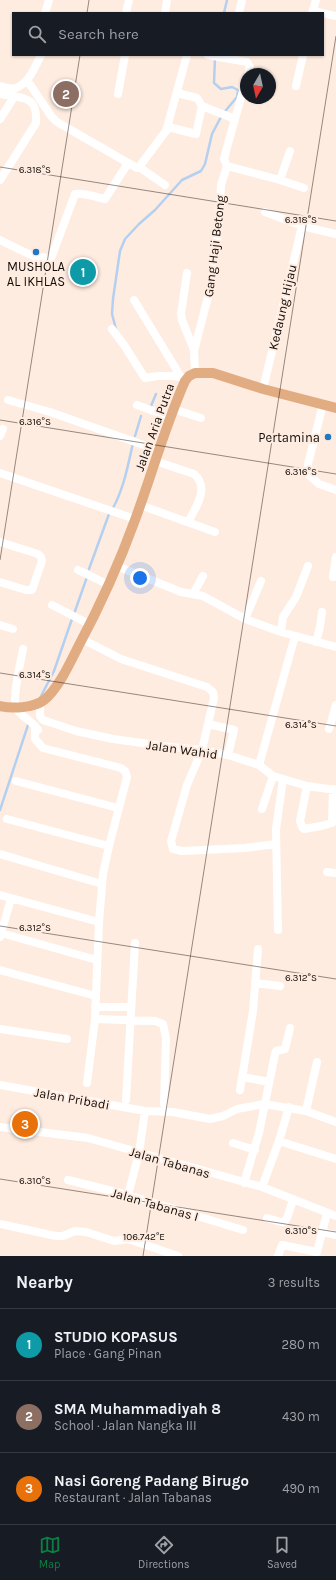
<!DOCTYPE html>
<html lang="en">
<head>
<meta charset="utf-8">
<style>
  body { margin:0; font-family:Karla,sans-serif; background:#242831; color:#f1f3f6 }
  .compass { position:absolute; left:240px; top:68px; width:36px; height:36px; border-radius:50%; background:#171b24; box-shadow:0 1px 3px #0004; rotate:189deg }
  .you { position:absolute; left:140px; top:578px; width:14px; height:14px; margin:-10px; border:3px solid #fff; border-radius:50%; background:#1a73e8; box-shadow:0 0 0 6px #1a73e833 }
  .badge { display:grid; place-items:center; width:26px; height:26px; border-radius:50%; background:#0b8043; color:#fff; font-size:13px; font-weight:700 }
  .pin { position:absolute; translate:-50% -50%; border:2px solid #fff; box-shadow:0 1px 4px #0006 }
  .list { margin:0; padding:0; list-style:none }
  h2 { display:flex; justify-content:space-between; align-items:center; height:52px; margin:0; padding:0 16px; font-size:17px }
  h2 small { font-size:13px; font-weight:400; color:#9ea1a6 }
  .list li { display:grid; grid-template-columns:26px 1fr auto; gap:12px; align-items:center; box-sizing:border-box; height:72px; padding:0 16px; border-top:1px solid #363941 }
  .list b { display:block; font-size:15px; white-space:nowrap }
  .list p { margin:0; font-size:13px; white-space:nowrap; color:#9ea1a6 }
  .list em { font-size:13px; font-style:normal; color:#9ea1a6 }
  .icon { flex:none; width:22px; height:22px; fill:none; stroke:currentColor; stroke-width:2; stroke-linecap:round; stroke-linejoin:round }
  .map { position:relative; flex:none; width:336px; height:1256px; overflow:hidden }
  .search { position:absolute; background:#171b24; box-shadow:0 1px 3px #0004; left:12px; right:12px; top:12px; height:44px; display:flex; align-items:center; gap:10px; box-sizing:border-box; padding:0 14px; border-radius:0px; color:#9ea1a6; font-size:15px }
  .sheet { height:268px; background:#171b24 }
  nav { display:flex; justify-content:space-around; align-items:center; box-sizing:border-box; height:56px; border-top:1px solid #363941; background:#171b24; font-size:11px; color:#9ea1a6 }
  nav a { display:grid; justify-items:center; gap:2px }
  nav .on { color:#0b8043 }
  .map>svg:first-child { display:block }
  .lines { fill:none; stroke-linecap:round; stroke-linejoin:round }
  .stream { stroke:#b4d0f0; stroke-width:2.5 }
  .minor { stroke:#fff; stroke-width:8 }
  .major { stroke:#e2ac82; stroke-width:10 }
  .ticks { fill:none; stroke:#130d09; stroke-width:1; stroke-opacity:0.45 }
  .poi-dot { fill:#2376c5; stroke:#ffece0; stroke-width:1.5 }
  .labels { text-anchor:middle; stroke-width:4; stroke-linejoin:round; paint-order:stroke }
  .street-label { font-size:13px; fill:#130d09; stroke:#ffece0 }
  .poi-label { font-size:13px; fill:#130d09; stroke:#ffece0 }
  .ticks-label { font-size:10px; text-anchor:middle; fill:#130d09; stroke:#ffece0; stroke-width:4; stroke-linejoin:round; paint-order:stroke }
</style>
</head>
<body>
<div class="map">
<svg width="336" height="1256" viewBox="0 0 336 1256">
  <rect width="100%" height="100%" fill="#ffece0"/>
  <g class="lines">
    <path class="stream" d="M224 13 227 0
      M116 329 112 314 113 299 120 251 125 239 139 224 155 210 182 180 201 171 205 164 212 134 222 115 237 97 238 90 232 87 221 89 214 83 215 57
      M151 406 156 394
      M135 436 141 416
      M113 508C124 488 128 465 133 443
      M89 569 109 514
      M74 614 87 577
      M40 698 54 671 72 619
      M0 810 28 725"/>
    <path class="minor" d="M313 11 336 16
      M45 13 49 0
      M126 13 129 0
      M165 13 167 0
      M239 13 242 0
      M312 13 316 0
      M208 55 247 62 250 67 248 74
      M27 80 51 116 57 122 137 168 139 167 166 131 187 55
      M0 86C5 87 11 90 16 88 29 83 35 67 41 55
      M296 86 303 55
      M177 93 197 98 202 106 235 119
      M0 94C22 99 38 94 36 123L0 180
      M118 94 125 55
      M0 119 14 97
      M168 127 196 134 202 106
      M227 166 224 159 226 151 246 80
      M227 166 280 180 304 188
      M139 167 165 185
      M280 180 290 151
      M265 212 302 226 336 234
      M0 240 39 259 43 257 50 261 75 194C85 192 94 197 105 199L128 163
      M187 273 181 314 182 320 194 350
      M134 300 181 377
      M112 329 124 345 145 378 157 376H173L187 378
      M195 373 194 351 210 289 218 234 221 185 227 166
      M263 389 302 226
      M8 400 50 412 158 450
      M323 404 308 464 309 475 319 484 336 490
      M137 405 170 417
      M173 409 201 418
      M0 436 3 429
      M155 461 194 474C210 488 196 507 188 522
      M0 473 135 519
      M140 505 215 532
      M0 542 38 554 41 557 42 561 32 590H26L0 582
      M117 566 181 592 203 596 245 619 281 632 336 647
      M78 570 109 585
      M333 577 336 557
      M193 594 203 576
      M52 605 89 624
      M245 619 261 581
      M0 625 13 629
      M281 632 283 617 296 597 308 566
      M82 639 121 659 207 687 213 692 214 698 202 750 187 785 171 841 173 849 182 851 245 848 276 844
      M316 642 320 627 322 612
      M23 649C21 661 12 697 16 708 21 717 33 721 38 730
      M40 703V716L43 720 76 731 113 739 171 747 202 750 228 755 259 765 273 776 307 786 336 790
      M208 724 234 730 228 755
      M35 726V739L43 748 121 768 125 771 127 777 109 846 103 874 99 922 95 1019 87 1083
      M329 729 336 705
      M259 765 295 636
      M16 781 118 808
      M307 786 300 821 302 827 304 829 321 826 332 823 333 789
      M262 809 273 776
      M7 819 109 846
      M0 854 102 884
      M327 872 336 873
      M0 895 99 922
      M278 930 276 829 283 779
      M1 933 97 960
      M0 937 11 899
      M0 970 96 996
      M255 983 280 986
      M95 1007H130
      M95 1019 155 1021 163 1024 166 1038 164 1104
      M0 1029 67 1039
      M243 1077 269 1082
      M0 1085 145 1111 173 1112 210 1119 223 1116 237 1109 264 1104 306 1111 336 1122
      M240 1090 253 1011 258 949
      M126 1100 135 943
      M306 1111 317 1062
      M0 1127 88 1138 262 1187 336 1216
      M279 1141 336 1159
      M233 1143 255 1150
      M68 1180 128 1195 243 1230
      M244 1183 259 1133 275 1054 276 1051 285 1049 290 1028
      M262 1187 279 1141 289 1107
      M128 1195 139 1153 145 1111
      M267 1218 281 1222H284L287 1218 293 1200
      M0 1224 56 1236H63L75 1231 86 1232 114 1241 128 1239 178 1256
      M323 1232 336 1235
      M278 1256 282 1245 317 1252 327 1213"/>
    <path class="major" d="M0 706C12 709 34 708 44 700 58 689 70 663 78 647 100 606 119 564 135 520 152 474 165 426 185 381L189 376 195 373H213L263 389 336 408"/>
  </g>
  <path class="ticks" d="M87 13 89 0M0 167 336 221M0 420 336 474M0 560 80 55M0 673 336 726M0 926 336 979M0 1179 336 1232M143 1256 336 36"/>
  <g class="poi-dot">
    <circle cx="36" cy="252" r="4"/>
    <circle cx="328" cy="437" r="4"/>
  </g>
  <g class="labels">
    <g class="street-label">
      <text transform="translate(214 246) rotate(-83)" y="5">Gang Haji Betong</text>
      <text transform="translate(282 307) rotate(-77)" y="5">Kedaung Hijau</text>
      <text transform="translate(154 427) rotate(-70)" y="5">Jalan Aria Putra</text>
      <text transform="translate(182 749) rotate(8)" y="5">Jalan Wahid</text>
      <text transform="translate(72 1098) rotate(10)" y="5">Jalan Pribadi</text>
      <text transform="translate(170 1162) rotate(16)" y="5">Jalan Tabanas</text>
      <text transform="translate(155 1204) rotate(16)" y="5">Jalan Tabanas I</text>
    </g>
    <g class="poi-label">
      <text x="36" y="271">MUSHOLA<tspan x="36" dy="15">AL IKHLAS</tspan></text>
      <text x="320" y="442" text-anchor="end">Pertamina</text>
    </g>
  </g>
  <g class="ticks-label">
    <text x="35" y="173">6.318°S</text>
    <text x="301" y="223">6.318°S</text>
    <text x="35" y="425">6.316°S</text>
    <text x="301" y="475">6.316°S</text>
    <text x="35" y="678">6.314°S</text>
    <text x="301" y="728">6.314°S</text>
    <text x="35" y="931">6.312°S</text>
    <text x="301" y="981">6.312°S</text>
    <text x="35" y="1184">6.310°S</text>
    <text x="301" y="1234">6.310°S</text>
    <text x="144" y="1240">106.742°E</text>
  </g>
</svg>
<svg class="compass" viewBox="-18 -18 36 36"><path d="M0-13l5 13h-10z" fill="#e53935"/><path d="M0 13l5-13h-10z" fill="#9ea1a6"/></svg>
<div class="you"></div>
<div class="pin badge" style="left:83px;top:272px;background:#0f9aa8">1</div>
<div class="pin badge" style="left:66px;top:94px;background:#8d6e63">2</div>
<div class="pin badge" style="left:25px;top:1124px;background:#e8710a">3</div>
<div class="search"><svg class="icon" aria-label="search" viewBox="0 0 24 24"><circle cx="10" cy="10" r="6"/><path d="M15 15l6 6"/></svg>Search here</div>
</div>
<section class="sheet">
<h2>Nearby<small>3 results</small></h2>
<ul class="list">
<li><span class="badge" style="background:#0f9aa8">1</span><div><b>STUDIO KOPASUS</b><p>Place · Gang Pinan</p></div><em>280 m</em></li>
<li><span class="badge" style="background:#8d6e63">2</span><div><b>SMA Muhammadiyah 8</b><p>School · Jalan Nangka III</p></div><em>430 m</em></li>
<li><span class="badge" style="background:#e8710a">3</span><div><b>Nasi Goreng Padang Birugo</b><p>Restaurant · Jalan Tabanas</p></div><em>490 m</em></li>
</ul>
</section>
<nav>
<a class="on"><svg class="icon" aria-label="map" viewBox="0 0 24 24"><path d="M3 6l6-2 6 2 6-2v14l-6 2-6-2-6 2zM9 4v14M15 6v14"/></svg>Map</a>
<a><svg class="icon" aria-label="directions" viewBox="0 0 24 24"><path d="M12 3l9 9-9 9-9-9zM9 14v-3h6M13 9l2 2-2 2"/></svg>Directions</a>
<a><svg class="icon" aria-label="saved" viewBox="0 0 24 24"><path d="M7 4h10v16l-5-4-5 4z"/></svg>Saved</a>
</nav>
</body>
</html>
